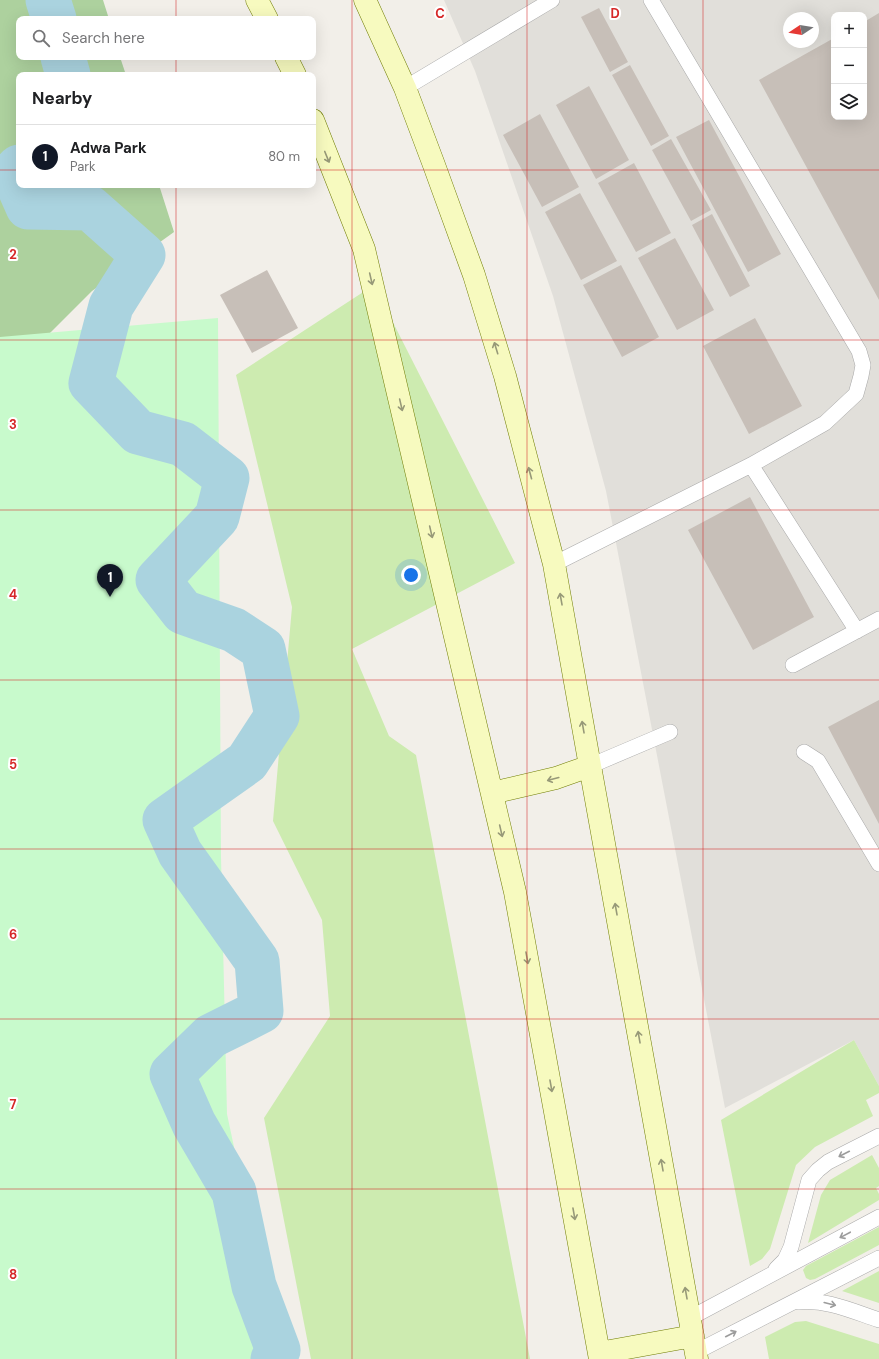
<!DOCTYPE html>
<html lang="en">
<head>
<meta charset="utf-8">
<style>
  body { margin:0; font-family:"DM Sans",sans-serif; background:#f6f6f6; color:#202124 }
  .controls { position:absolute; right:12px; top:12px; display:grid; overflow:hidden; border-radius:8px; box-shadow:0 4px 16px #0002 }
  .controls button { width:36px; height:36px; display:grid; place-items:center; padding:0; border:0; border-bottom:1px solid #e0e0e0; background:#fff; color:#202124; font:20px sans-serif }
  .compass { position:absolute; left:783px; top:12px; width:36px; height:36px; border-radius:50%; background:#fff; box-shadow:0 4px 16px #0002; rotate:258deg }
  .you { position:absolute; left:411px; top:575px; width:14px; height:14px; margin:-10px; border:3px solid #fff; border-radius:50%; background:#1a73e8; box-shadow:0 0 0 6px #1a73e833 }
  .badge { display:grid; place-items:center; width:26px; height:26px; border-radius:50%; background:#111827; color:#fff; font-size:13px; font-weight:700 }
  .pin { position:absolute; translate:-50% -33px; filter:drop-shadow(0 1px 2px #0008) }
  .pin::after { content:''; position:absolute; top:21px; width:14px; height:12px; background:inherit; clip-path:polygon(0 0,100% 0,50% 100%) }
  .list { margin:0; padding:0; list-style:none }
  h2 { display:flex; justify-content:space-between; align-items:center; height:52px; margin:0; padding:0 16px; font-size:17px }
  h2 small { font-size:13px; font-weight:400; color:#757577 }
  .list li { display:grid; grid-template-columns:26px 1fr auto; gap:12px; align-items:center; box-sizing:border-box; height:64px; padding:0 16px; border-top:1px solid #e0e0e0 }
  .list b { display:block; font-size:15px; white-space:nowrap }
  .list p { margin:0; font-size:13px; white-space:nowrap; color:#757577 }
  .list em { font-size:13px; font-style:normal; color:#757577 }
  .icon { flex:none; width:22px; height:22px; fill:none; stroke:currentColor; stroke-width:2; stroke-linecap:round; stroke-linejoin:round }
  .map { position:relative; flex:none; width:879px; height:1359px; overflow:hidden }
  .search { position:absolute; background:#fff; box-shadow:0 4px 16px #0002; left:16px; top:16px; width:300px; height:44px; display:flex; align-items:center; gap:10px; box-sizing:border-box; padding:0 14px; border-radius:8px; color:#757577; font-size:15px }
  .panel { position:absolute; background:#fff; box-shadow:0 4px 16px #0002; left:16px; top:72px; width:300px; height:116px; border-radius:8px }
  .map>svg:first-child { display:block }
  .airport { fill:#e1dfda; fill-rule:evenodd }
  .grass { fill:#cdebb0 }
  .forest { fill:#add19e }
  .park { fill:#c8facc }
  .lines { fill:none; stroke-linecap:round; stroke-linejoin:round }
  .river { stroke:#aad3df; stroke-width:45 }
  .building { fill:#c7bfb8 }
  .lane-casing { stroke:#a9a9a9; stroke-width:16 }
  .secondary-casing { stroke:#707d05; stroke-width:23 }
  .lane { stroke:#fff; stroke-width:15 }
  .secondary { stroke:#f7fabf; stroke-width:22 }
  .oneway { stroke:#979978 }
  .oneway2 { stroke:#9c9c9c }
  .grid { fill:none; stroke:#d62828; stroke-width:1; stroke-opacity:0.55 }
  .grid-label { font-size:13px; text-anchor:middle; font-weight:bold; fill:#d62828; stroke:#fff; stroke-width:4; stroke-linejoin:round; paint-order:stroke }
</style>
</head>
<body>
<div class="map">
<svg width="879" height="1359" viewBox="0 0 879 1359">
  <rect width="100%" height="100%" fill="#f2efe9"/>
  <path class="airport" d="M444 0H879V1086L854 1040 725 1108 606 491 553 296 475 71ZM834 15H864V117H834ZM789 18H813V42H789Z"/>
  <path class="grass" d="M374 285 515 563 352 649 389 736 416 755 530 1359H311L264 1118 330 1016 322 920 273 821 292 607 236 375Z
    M854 1040 879 1086V1093L866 1100 873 1116 815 1147 796 1165 770 1249 762 1259 750 1266 721 1120Z
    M872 1155 879 1168V1186L876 1188 879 1194V1200L808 1243 821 1195 830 1180Z
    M879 1227V1245L815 1279 810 1280 806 1278 803 1270 806 1266Z
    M879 1271V1303L842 1291Z
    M806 1321 879 1344V1359H769L765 1337 795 1322Z"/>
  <path class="forest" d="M0 0H103L109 19H19V57H120L126 75H19V185H159L174 232 92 291 26 357 0 353Z"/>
  <path class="park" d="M218 318 221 857 227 1114 279 1359H0V337Z"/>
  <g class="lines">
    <path class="river" d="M48 0 54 19
      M63 57 68 75
      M19 167 13 173 28 207 90 208 143 255 111 306 91 383 138 432 183 444 227 478 217 517 158 580 183 612 234 630 263 649 277 716 247 762 165 820 180 853 257 961 261 1011 211 1036 172 1074 194 1124 234 1192 254 1286 278 1350 273 1359"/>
  </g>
  <path class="building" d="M599 8 628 62 610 72 581 17Z
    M879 13V300L759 80 834 38V117H864V22Z
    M630 65 669 136 651 146 612 75Z
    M589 86 629 160 596 179 556 105Z
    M540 114 579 187 542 207 503 135Z
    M709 120 781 254 748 272 676 137Z
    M671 139 711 210 691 221 652 150Z
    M634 163 671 233 636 252 598 183Z
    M580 193 617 261 581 280 545 212Z
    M712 214 750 286 730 297 692 225Z
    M675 238 714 310 677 330 638 258Z
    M621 265 659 337 622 357 583 285Z
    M267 270 298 328 252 353 220 295Z
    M755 318 802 406 749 434 703 346Z
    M750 497 814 617 753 650 688 530Z
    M879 700V824L828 727Z"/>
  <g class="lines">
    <g class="lane-casing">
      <path id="lane" d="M405 88 552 0
        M751 465 857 631
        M554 564 751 465 825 423 856 394 861 376 863 365 859 351 651 0
        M793 665 879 619
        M804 752 818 761 879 864
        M590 766 670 732
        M776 1269 785 1260 791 1247 809 1180 818 1170 828 1162 879 1136
        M798 1302C827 1299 852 1311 879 1320
        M690 1318 879 1217
        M696 1352 879 1258"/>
    </g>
    <g class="secondary-casing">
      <path id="secondary" d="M257 0 267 19
        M365 0 405 88 434 165 474 275 505 376 554 564 590 766 697 1359
        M286 57 295 75
        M313 120 364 249 515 892 600 1359
        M492 793 556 778 590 766
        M599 1353 693 1336"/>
    </g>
    <use href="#lane" class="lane"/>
    <use href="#secondary" class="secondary"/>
  </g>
  <defs><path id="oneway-shaft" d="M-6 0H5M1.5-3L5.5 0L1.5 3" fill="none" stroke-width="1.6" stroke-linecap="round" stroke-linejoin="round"/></defs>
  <g class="oneway">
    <use href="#oneway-shaft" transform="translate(327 157) rotate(68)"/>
    <use href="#oneway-shaft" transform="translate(371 279) rotate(77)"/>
    <use href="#oneway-shaft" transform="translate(496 348) rotate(-107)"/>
    <use href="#oneway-shaft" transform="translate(401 405) rotate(77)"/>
    <use href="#oneway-shaft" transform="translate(530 473) rotate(-105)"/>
    <use href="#oneway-shaft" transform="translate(431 532) rotate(77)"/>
    <use href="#oneway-shaft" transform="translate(561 599) rotate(-100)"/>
    <use href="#oneway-shaft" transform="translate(583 727) rotate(-100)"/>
    <use href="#oneway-shaft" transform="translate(553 779) rotate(165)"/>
    <use href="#oneway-shaft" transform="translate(501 831) rotate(77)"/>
    <use href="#oneway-shaft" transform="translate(616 909) rotate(-100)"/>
    <use href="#oneway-shaft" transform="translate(527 958) rotate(80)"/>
    <use href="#oneway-shaft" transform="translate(639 1037) rotate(-100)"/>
    <use href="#oneway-shaft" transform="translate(551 1086) rotate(80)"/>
    <use href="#oneway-shaft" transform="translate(662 1165) rotate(-100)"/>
    <use href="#oneway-shaft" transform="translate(574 1214) rotate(80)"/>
    <use href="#oneway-shaft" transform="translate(686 1293) rotate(-100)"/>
  </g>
  <g class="oneway2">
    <use href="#oneway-shaft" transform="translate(844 1154) rotate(153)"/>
    <use href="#oneway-shaft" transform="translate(845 1235) rotate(152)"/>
    <use href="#oneway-shaft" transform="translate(830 1304) rotate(14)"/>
    <use href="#oneway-shaft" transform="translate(731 1334) rotate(-27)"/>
  </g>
  <path class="grid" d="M176 0V19M352 0V1359M527 0V1359M703 0V1359M176 57V75M0 170H19M313 170H879M176 185V1359M0 340H879M0 510H879M0 680H879M0 849H879M0 1019H879M0 1189H879"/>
  <g class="grid-label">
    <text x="440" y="18">C</text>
    <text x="615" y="18">D</text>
    <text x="13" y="259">2</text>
    <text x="13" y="429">3</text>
    <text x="13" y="599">4</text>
    <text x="13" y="769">5</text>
    <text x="13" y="939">6</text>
    <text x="13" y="1109">7</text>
    <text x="13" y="1279">8</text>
  </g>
</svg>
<div class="controls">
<button>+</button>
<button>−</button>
<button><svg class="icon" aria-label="layers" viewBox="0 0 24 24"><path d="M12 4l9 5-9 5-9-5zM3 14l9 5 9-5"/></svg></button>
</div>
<svg class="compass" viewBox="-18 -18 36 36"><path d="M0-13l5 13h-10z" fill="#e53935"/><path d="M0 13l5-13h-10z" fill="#757577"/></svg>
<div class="you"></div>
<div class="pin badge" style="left:110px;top:597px">1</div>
<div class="search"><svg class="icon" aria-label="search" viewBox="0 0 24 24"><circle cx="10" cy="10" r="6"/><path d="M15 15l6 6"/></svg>Search here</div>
<section class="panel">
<h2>Nearby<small></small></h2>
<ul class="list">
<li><span class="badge">1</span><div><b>Adwa Park</b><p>Park</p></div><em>80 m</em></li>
</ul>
</section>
</div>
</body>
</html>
